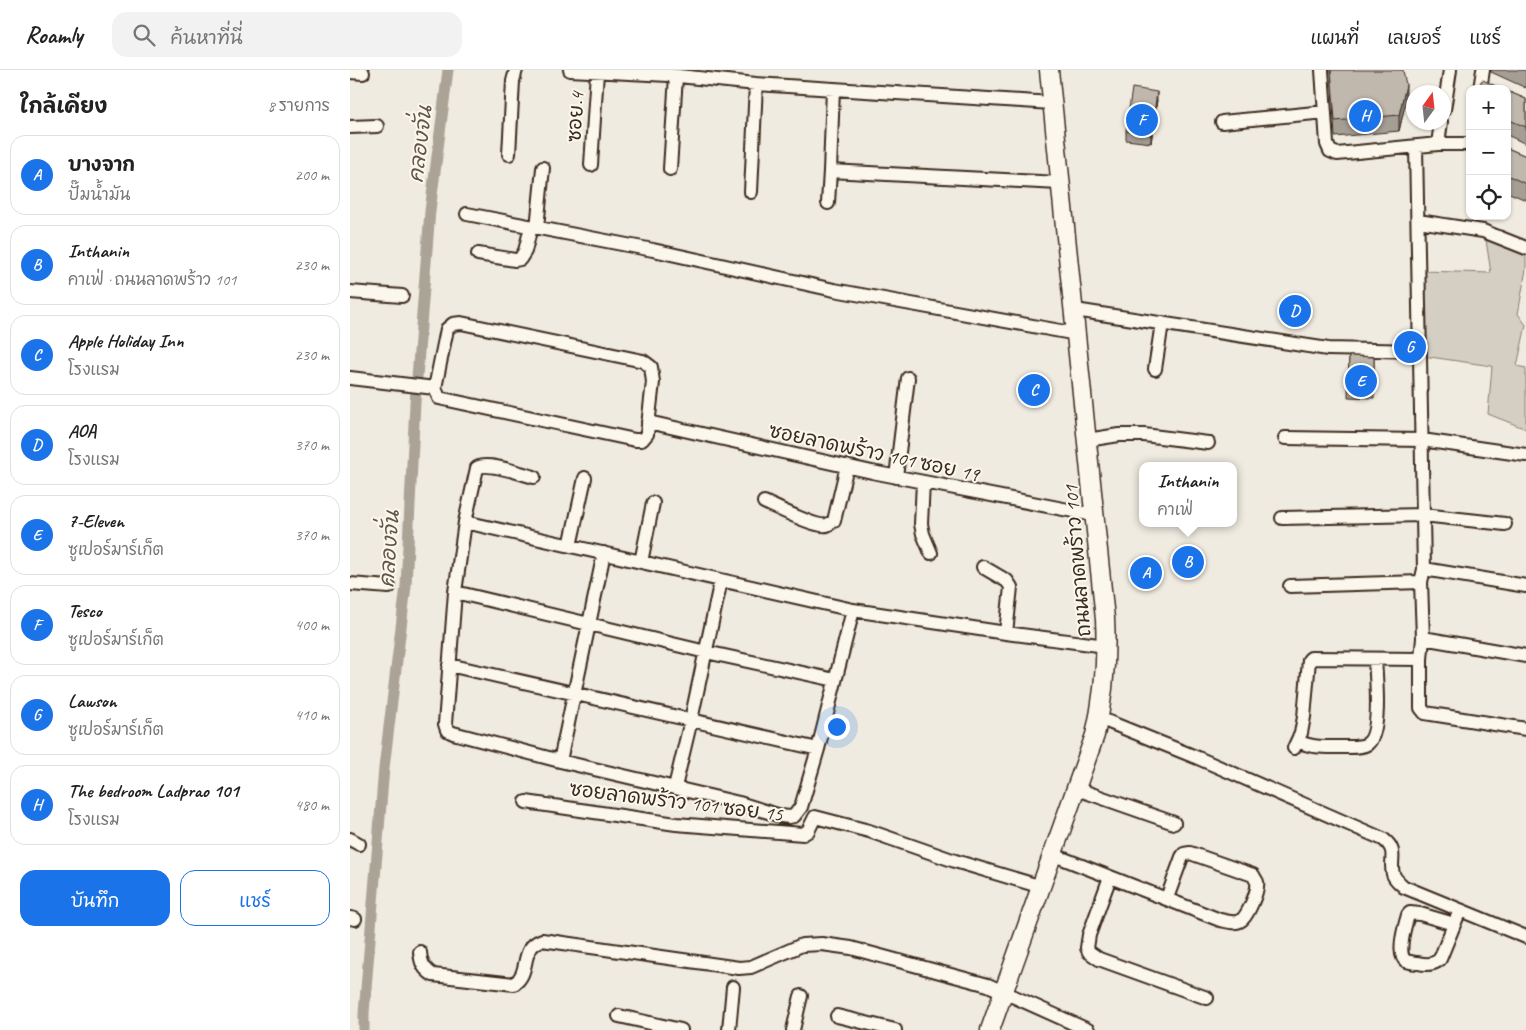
<!DOCTYPE html>
<html lang="th">
<head>
<meta charset="utf-8">
<style>
  body { margin:0; font-family:Caveat,"Playpen Sans Thai",sans-serif; background:#f2f2f2; color:#222 }
  .controls { position:absolute; right:15px; top:15px; display:grid; overflow:hidden; border-radius:10px; box-shadow:0 1px 4px #0004 }
  .controls button { width:45px; height:45px; display:grid; place-items:center; padding:0; border:0; border-bottom:1px solid #e0e0e0; background:#fff; color:#222; font:25px sans-serif }
  .compass { position:absolute; left:1056px; top:15px; width:45px; height:45px; border-radius:50%; background:#fff; box-shadow:0 1px 4px #0004; rotate:15deg }
  .you { position:absolute; left:486px; top:656px; width:18px; height:18px; margin:-12px; border:4px solid #fff; border-radius:50%; background:#1a73e8; box-shadow:0 0 0 8px #1a73e833 }
  .badge { display:grid; place-items:center; width:32px; height:32px; border-radius:50%; background:#1a73e8; color:#fff; font-size:16px; font-weight:700 }
  .pin { position:absolute; translate:-50% -50%; border:2px solid #fff; box-shadow:0 1px 5px #0006 }
  .popup { position:absolute; left:789px; top:392px; width:98px; height:65px; box-sizing:border-box; display:grid; place-content:center; border-radius:10px; background:#fff; filter:drop-shadow(0 1px 4px #0005); font-size:16px; white-space:nowrap; color:#767676 }
  .popup b { font-size:19px; color:#222 }
  .popup::after { content:''; position:absolute; left:50%; top:100%; margin-left:-10px; border:10px solid transparent; border-top-color:#fff }
  .list { margin:0; padding:0; list-style:none }
  h2 { display:flex; justify-content:space-between; align-items:center; height:65px; margin:0; padding:0 20px; font-size:21px }
  h2 small { font-size:16px; font-weight:400; color:#767676 }
  .list li { display:grid; grid-template-columns:32px 1fr auto; gap:15px; align-items:center; box-sizing:border-box; height:80px; margin:0 10px 10px; padding:0 10px; border:1px solid #e0e0e0; border-radius:15px }
  .list b { display:block; font-size:19px; white-space:nowrap }
  .list p { margin:0; font-size:16px; white-space:nowrap; color:#767676 }
  .list em { font-size:16px; font-style:normal; color:#767676 }
  .actions { display:flex; gap:10px; padding:15px 20px }
  .actions a { flex:1; padding:11px 0; border:1px solid #1a73e8; border-radius:15px; text-align:center; font-size:18px; color:#1a73e8 }
  .actions .main { background:#1a73e8; color:#fff }
  .icon { flex:none; width:28px; height:28px; fill:none; stroke:currentColor; stroke-width:2; stroke-linecap:round; stroke-linejoin:round }
  .map { position:relative; flex:none; width:1176px; height:960px; overflow:hidden }
  header { display:flex; align-items:center; gap:30px; box-sizing:border-box; height:70px; padding:0 25px; background:#fff; border-bottom:1px solid #e0e0e0 }
  header strong { font-size:24px }
  nav { display:flex; gap:28px; margin-inline-start:auto; font-size:18px }
  .search { width:350px; height:45px; background:#f2f2f2; display:flex; align-items:center; gap:12px; box-sizing:border-box; padding:0 18px; border-radius:15px; color:#767676; font-size:19px }
  main { display:flex }
  aside { flex:1; background:#fff }
  .map>svg:first-child { display:block }
  .green { fill:#d5cec3; stroke:#887c70 }
  .lines { fill:none; stroke-linecap:round; stroke-linejoin:round }
  .canal { stroke:#aca397; stroke-width:11 }
  .street-casing { stroke:#3b2a1e; stroke-width:16 }
  .secondary-casing { stroke:#3b2a1e; stroke-width:21 }
  .street { stroke:#fbf7ec; stroke-width:12 }
  .secondary { stroke:#fbf7ec; stroke-width:18 }
  .wall { fill:#a59e95; stroke:#3b2a1e }
  .shaded-wall { fill:#868179; stroke:#3b2a1e }
  .building { fill:#c0b8ad; stroke:#3b2a1e }
  .labels { text-anchor:middle; stroke-width:4; stroke-linejoin:round; paint-order:stroke }
  .street-label { font-size:20px; fill:#3b2a1e; stroke:#fbf7ec }
  .water-label { font-size:21px; font-style:italic; fill:#635448; stroke:#fbf7ec }
</style>
</head>
<body>
<header>
<strong>Roamly</strong>
<div class="search"><svg class="icon" aria-label="search" viewBox="0 0 24 24"><circle cx="10" cy="10" r="6"/><path d="M15 15l6 6"/></svg>ค้นหาที่นี่</div>
<nav><a>แผนที่</a><a>เลเยอร์</a><a>แชร์</a></nav>
</header>
<main>
<aside>
<h2>ใกล้เคียง<small>8 รายการ</small></h2>
<ul class="list">
<li><span class="badge">A</span><div><b>บางจาก</b><p>ปั๊มน้ำมัน</p></div><em>200 m</em></li>
<li><span class="badge">B</span><div><b>Inthanin</b><p>คาเฟ่ · ถนนลาดพร้าว 101</p></div><em>230 m</em></li>
<li><span class="badge">C</span><div><b>Apple Holiday Inn</b><p>โรงแรม</p></div><em>230 m</em></li>
<li><span class="badge">D</span><div><b>AOA</b><p>โรงแรม</p></div><em>370 m</em></li>
<li><span class="badge">E</span><div><b>7-Eleven</b><p>ซูเปอร์มาร์เก็ต</p></div><em>370 m</em></li>
<li><span class="badge">F</span><div><b>Tesco</b><p>ซูเปอร์มาร์เก็ต</p></div><em>400 m</em></li>
<li><span class="badge">G</span><div><b>Lawson</b><p>ซูเปอร์มาร์เก็ต</p></div><em>410 m</em></li>
<li><span class="badge">H</span><div><b>The bedroom Ladprao 101</b><p>โรงแรม</p></div><em>480 m</em></li>
</ul>
<div class="actions"><a class="main">บันทึก</a><a>แชร์</a></div>
</aside>
<div class="map">
<svg width="1176" height="960" viewBox="0 0 1176 960">
  <rect width="100%" height="100%" fill="#f0ebe0"/>
  <filter id="ink" filterUnits="userSpaceOnUse"><feTurbulence type="fractalNoise" baseFrequency=".02" numOctaves="2"/><feDisplacementMap in="SourceGraphic" scale="10" xChannelSelector="R" yChannelSelector="G"/><feConvolveMatrix kernelMatrix="1 2 1 2 8 2 1 2 1" color-interpolation-filters="sRGB"/></filter>
  <g filter="url(#ink)">
    <path class="green" d="M1136 170 1176 182V199L1168 244 1176 255 1167 296 1176 298V359L1138 344 1142 296 1073 286V201L1141 203Z"/>
    <g class="lines">
      <path class="canal" d="M14 960V943L34 698 56 516 65 333 80 141 98 0"/>
      <g class="street-casing">
        <path id="street" d="M220 0 319 5 406 14 702 33
          M972 0 977 74 980 81 987 84 1088 74H1120
          M0 2 13 3
          M483 19 480 101 710 113
          M1130 19 1133 0
          M1094 40 1100 0
          M872 52 975 42
          M0 57 27 56
          M1088 74 1091 52
          M1066 77 1074 499 1071 512 1073 568 1071 589V638L1075 643 1176 659
          M159 84 163 11 166 0
          M241 95 247 2
          M320 99 326 6
          M401 122 406 14
          M478 133 480 101
          M117 144 303 180 484 220 727 264
          M1068 151 1133 161 1176 178
          M187 158 193 98
          M128 184 165 190 170 189 175 181 181 157
          M0 222 52 226
          M725 240 978 279 1069 281
          M111 253 293 291 301 297 303 312 297 364 292 370H285L89 328 85 318 97 259 103 254Z
          M805 299 812 253
          M0 308 85 318
          M298 352 522 402 744 445
          M935 368 1072 370 1176 385
          M737 370 769 365H794L858 373
          M184 407C172 404 137 391 127 398L115 452 105 522 95 654 97 660 103 663 210 691 389 733 431 746 439 747 444 746 451 737 468 679 503 540
          M546 407 558 308
          M573 412 571 454 573 464 581 483
          M414 432C426 437 466 458 477 455 478 455 483 451 484 451L497 396
          M932 448 1073 445 1155 454
          M115 452 503 540 656 563 756 576
          M220 476 235 408
          M291 492 303 433
          M633 497 657 511 661 517 656 563
          M1074 499 1176 516
          M0 514 39 517
          M940 516 1071 512
          M105 522 356 582 485 610
          M1073 568 1176 586
          M99 595 468 679
          M749 648 848 688 1033 769C1049 781 1039 790 1043 804 1045 810 1050 813 1054 817L1176 867
          M948 671C961 678 976 677 990 677 998 677 1011 678 1017 674 1032 664 1026 607 1025 590
          M944 678 951 663 954 647 959 590 961 588 1071 589
          M210 691 254 483
          M325 717 341 650 371 510
          M727 719 824 753
          M176 732 326 754 453 764 458 761 465 747 519 761 605 791 692 817
          M0 769 9 774
          M704 785 870 850C877 851 884 854 890 851 897 848 909 820 907 812 906 810 904 807 903 805L840 783 834 784 832 787 817 828
          M760 807 739 865 737 878 739 882 749 889 857 928
          M0 848 5 849
          M1104 854 1070 844 1060 843 1058 845C1055 855 1046 885 1056 891 1060 892 1065 893 1068 893 1077 895 1084 895 1090 889L1110 840
          M70 882C71 894 74 899 83 905L164 914C182 901 168 879 192 870L389 898 401 897 452 875 472 874 501 878 638 915 738 960
          M269 946 331 960
          M487 946 545 960
          M379 960 383 917
          M443 960 451 926"/>
      </g>
      <g class="secondary-casing">
        <path id="secondary" d="M640 960 745 665C754 627 757 589 755 549L699 0"/>
      </g>
      <use href="#street" class="street"/>
      <use href="#secondary" class="secondary"/>
    </g>
    <path class="wall" d="M981 0 1056 31 1049 61 985 67Z
      M1141 0H1176V18L1141 2Z
      M1157 21 1176 29V74L1157 65Z
      M807 30 801 73 776 70V61Z
      M1157 78 1176 86V130L1157 122Z
      M999 286 1024 287V328L998 327Z"/>
    <path class="shaded-wall" d="M1056 15V31L1049 61V45Z
      M807 22V30L801 73V65Z"/>
    <path class="building" d="M981 0H1053L1056 15 1049 45 985 51Z
      M1133 10 1152 19H1130L1131 11Z
      M782 18 807 22 801 65 776 61Z
      M1157 21 1176 29V57L1157 49Z
      M1157 78 1176 86V114L1157 105Z
      M999 286 1024 287V319H998Z"/>
  </g>
  <g class="labels">
    <g class="street-label">
      <text transform="translate(225 47) rotate(-86)" y="7">ซอย.4</text>
      <text transform="translate(524 382) rotate(12)" y="7">ซอยลาดพร้าว 101 ซอย 19</text>
      <text transform="translate(727 491) rotate(-95)" y="7">ถนนลาดพร้าว 101</text>
      <text transform="translate(326 731) rotate(7)" y="7">ซอยลาดพร้าว 101 ซอย 15</text>
    </g>
    <g class="water-label">
      <text transform="translate(70 74) rotate(-83)" y="7">คลองจั่น</text>
      <text transform="translate(39 479) rotate(-86)" y="7">คลองจั่น</text>
    </g>
  </g>
</svg>
<div class="controls">
<button>+</button>
<button>−</button>
<button><svg class="icon" aria-label="locate" viewBox="0 0 24 24"><circle cx="12" cy="12" r="6"/><path d="M12 2v4M12 18v4M2 12h4M18 12h4"/></svg></button>
</div>
<svg class="compass" viewBox="-18 -18 36 36"><path d="M0-13l5 13h-10z" fill="#e53935"/><path d="M0 13l5-13h-10z" fill="#767676"/></svg>
<div class="you"></div>
<div class="pin badge" style="left:796px;top:503px">A</div>
<div class="pin badge" style="left:838px;top:492px">B</div>
<div class="popup"><b>Inthanin</b>คาเฟ่</div>
<div class="pin badge" style="left:684px;top:320px">C</div>
<div class="pin badge" style="left:945px;top:241px">D</div>
<div class="pin badge" style="left:1011px;top:311px">E</div>
<div class="pin badge" style="left:792px;top:50px">F</div>
<div class="pin badge" style="left:1060px;top:277px">G</div>
<div class="pin badge" style="left:1015px;top:46px">H</div>
</div>
</main>
</body>
</html>
